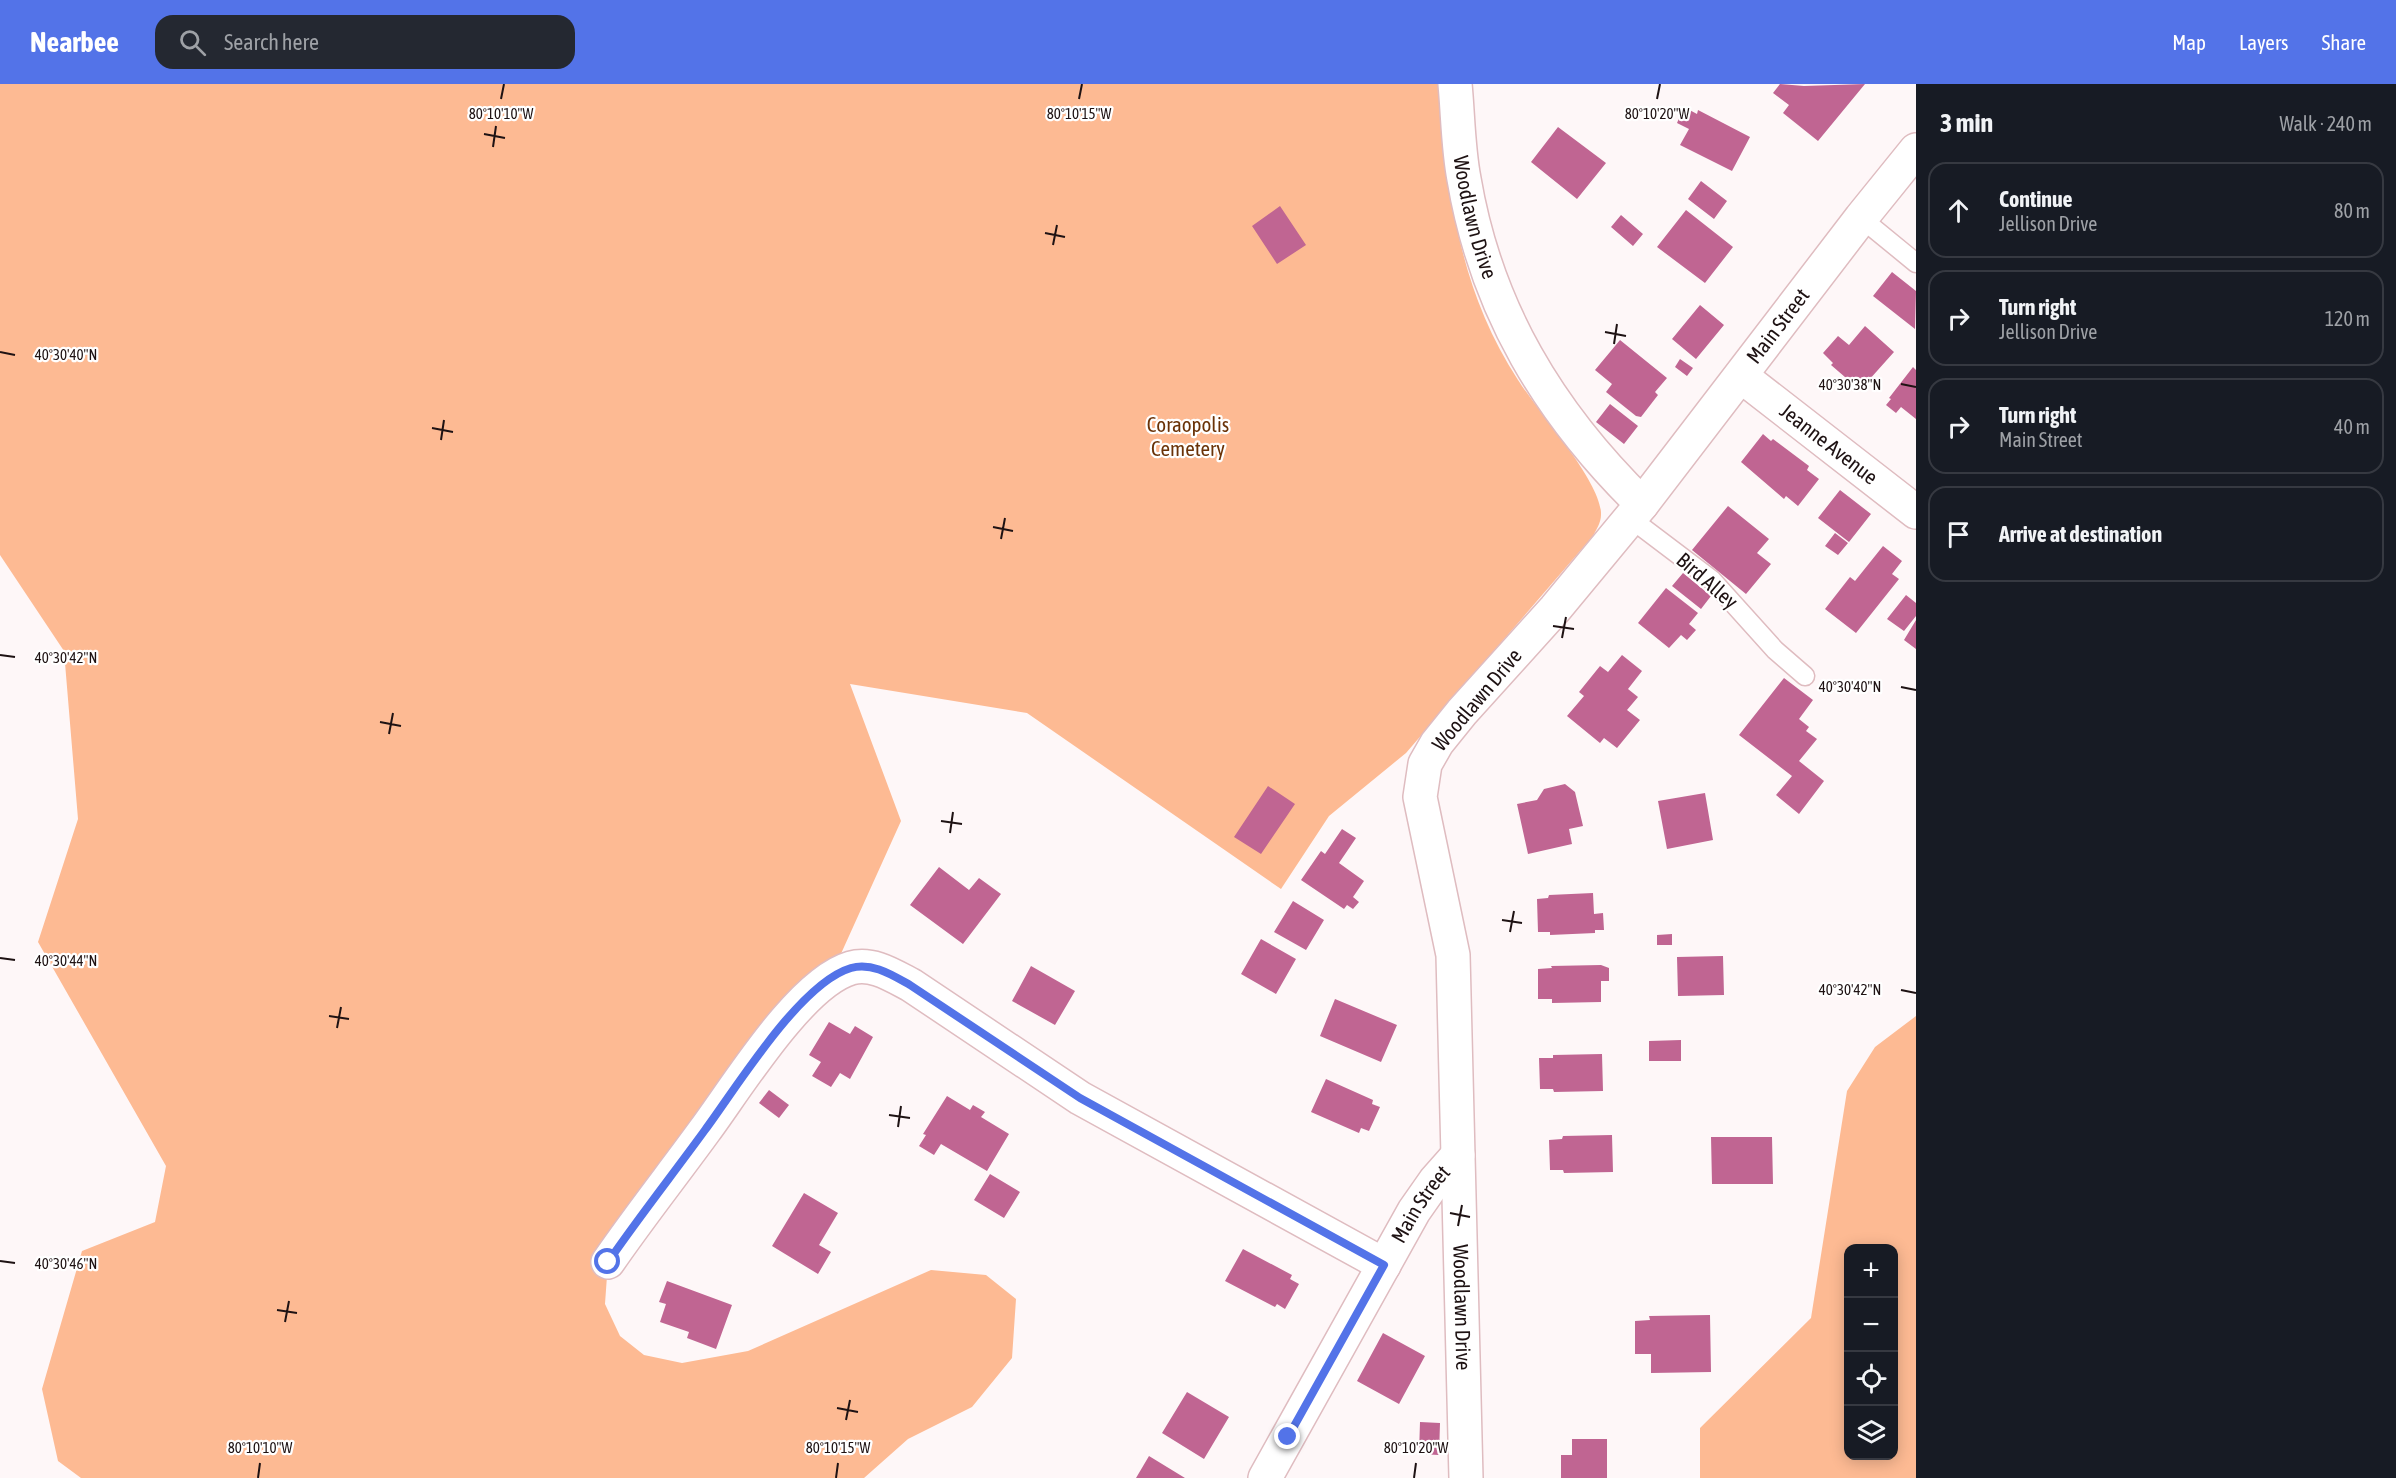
<!DOCTYPE html>
<html lang="en">
<head>
<meta charset="utf-8">
<style>
  body { margin:0; font-family:"Asap Condensed",sans-serif; background:#242831; color:#f1f3f6 }
  .controls { position:absolute; right:18px; bottom:18px; display:grid; overflow:hidden; border-radius:12px; box-shadow:0 3px 15px #0003 }
  .controls button { width:54px; height:54px; display:grid; place-items:center; padding:0; border:0; border-bottom:2px solid #363941; background:#171b24; color:#f1f3f6; font:30px sans-serif }
  .stop { position:absolute; width:18px; height:18px; margin:-14px; border:4px solid #5373e8; border-radius:50%; background:#fff }
  .stop.end { background:#5373e8; border-color:#fff; box-shadow:0 2px 6px #0008 }
  .list { margin:0; padding:0; list-style:none }
  h2 { display:flex; justify-content:space-between; align-items:center; height:78px; margin:0; padding:0 24px; font-size:26px }
  h2 small { font-size:20px; font-weight:400; color:#9ea1a6 }
  .list li { display:grid; grid-template-columns:39px 1fr auto; gap:18px; align-items:center; box-sizing:border-box; height:96px; margin:0 12px 12px; padding:0 12px; border:2px solid #363941; border-radius:18px }
  .list b { display:block; font-size:22px; white-space:nowrap }
  .list p { margin:0; font-size:20px; white-space:nowrap; color:#9ea1a6 }
  .list em { font-size:20px; font-style:normal; color:#9ea1a6 }
  .icon { flex:none; width:33px; height:33px; fill:none; stroke:currentColor; stroke-width:2; stroke-linecap:round; stroke-linejoin:round }
  .map { position:relative; flex:none; width:1916px; height:1394px; overflow:hidden }
  header { display:flex; align-items:center; gap:36px; box-sizing:border-box; height:84px; padding:0 30px; background:#5373e8; color:#fff }
  header strong { font-size:28px }
  nav { display:flex; gap:33px; margin-inline-start:auto; font-size:21px }
  .search { width:420px; height:54px; background:#242831; display:flex; align-items:center; gap:15px; box-sizing:border-box; padding:0 21px; border-radius:18px; color:#9ea1a6; font-size:22px }
  main { display:flex }
  aside { flex:1; background:#171b24 }
  .map>svg:first-child { display:block }
  .green { fill:#fdba93; fill-rule:evenodd }
  .building { fill:#c06592 }
  .lines { fill:none; stroke-linecap:round; stroke-linejoin:round }
  .lane-casing { stroke:#dfbcc0; stroke-width:21 }
  .street-casing { stroke:#dfbcc0; stroke-width:36 }
  .lane { stroke:#fff; stroke-width:18 }
  .street { stroke:#fff; stroke-width:33 }
  .route { stroke:#5373e8; stroke-width:8 }
  .ticks { fill:none; stroke:#1e1213; stroke-width:2 }
  .labels { text-anchor:middle; stroke-width:4.5; stroke-linejoin:round; paint-order:stroke }
  .street-label { font-size:21px; fill:#1e1213; stroke:#fff }
  .park-label { font-size:21px; fill:#6a3207; stroke:#fff }
  .ticks-label { font-size:15px; text-anchor:middle; fill:#1e1213; stroke:#fff; stroke-width:4.5; stroke-linejoin:round; paint-order:stroke }
</style>
</head>
<body>
<header>
<strong>Nearbee</strong>
<div class="search"><svg class="icon" aria-label="search" viewBox="0 0 24 24"><circle cx="10" cy="10" r="6"/><path d="M15 15l6 6"/></svg>Search here</div>
<nav><a>Map</a><a>Layers</a><a>Share</a></nav>
</header>
<main>
<div class="map">
<svg width="1916" height="1394" viewBox="0 0 1916 1394">
  <rect width="100%" height="100%" fill="#fef7f8"/>
  <path class="green" d="M0 0H1438C1448 108 1458 204 1518 296 1537 326 1603 400 1601 431 1601 439 1596 446 1593 452L1406 669 1329 732 1281 805 1027 629 850 600 901 737 830 894 608 1178 605 1220 620 1252 644 1271 682 1279 748 1267 931 1186 986 1191 1016 1215 1012 1274 972 1323 908 1355 864 1394H81L58 1377 42 1305 82 1167 155 1138 166 1082 38 858 78 735 64 567 0 471Z
    M1916 932V1394H1700V1344L1811 1234 1847 1007 1875 963ZM1848 1164H1894V1372H1848Z"/>
  <path class="building" d="M1780 0 1804 2 1865 0 1818 57 1783 29 1789 21 1773 9Z
    M1684 23 1697 30 1698 26 1750 53 1732 87 1680 61 1689 45 1677 39Z
    M1558 43 1606 79 1577 115 1531 78Z
    M1701 97 1727 117 1714 135 1688 115Z
    M1280 122 1306 161 1277 180 1252 142Z
    M1686 126 1733 163 1705 199 1657 163Z
    M1621 131 1643 150 1633 162 1611 143Z
    M1892 188 1916 207 1915 245 1873 212Z
    M1700 221 1724 241 1696 275 1672 255Z
    M1865 242 1894 268 1860 306 1831 281 1833 279 1823 269 1838 252 1849 261Z
    M1620 256 1667 294 1655 308 1658 311 1641 333 1636 332 1606 308 1612 300 1595 286Z
    M1680 275 1693 284 1687 292 1675 283Z
    M1913 283 1916 286V335L1901 323 1896 329 1886 321 1891 315 1889 314Z
    M1610 320 1638 342 1624 360 1596 338Z
    M1763 350 1771 357 1773 355 1809 382 1807 386 1819 395 1798 422 1786 412 1784 415 1741 378Z
    M1840 406 1871 430 1849 458 1818 434Z
    M1728 422 1769 455 1757 469 1771 480 1746 510 1692 466Z
    M1835 449 1848 459 1838 471 1825 462Z
    M1883 462 1902 477 1892 490 1899 495 1856 549 1825 525 1850 493 1855 497Z
    M1683 489 1711 512 1701 525 1672 502Z
    M1666 504 1698 529 1689 540 1696 546 1687 556 1681 551 1669 564 1638 539Z
    M1906 511 1916 519V532L1904 547 1887 535Z
    M1916 536V565L1904 556Z
    M1622 571 1642 587 1628 605 1638 613 1627 626 1640 636 1617 664 1604 654 1600 659 1567 632 1584 612 1579 608 1600 582 1608 588Z
    M1784 594 1813 616 1799 635 1809 643 1806 647 1817 655 1799 677 1824 697 1799 730 1776 711 1792 692 1739 651Z
    M1565 700 1575 708 1583 742 1569 745 1572 760 1528 770 1517 720 1537 716 1544 705Z
    M1268 702 1295 720 1261 770 1234 753Z
    M1705 709 1713 756 1667 765 1658 717Z
    M1342 745 1356 754 1339 779 1364 797 1353 813 1359 818 1353 825 1347 821 1344 825 1301 796 1321 767 1325 770Z
    M939 783 969 806 979 794 1001 810 963 860 910 821Z
    M1593 809 1594 830 1603 829 1604 846H1595V849L1550 851V848H1538L1537 815 1548 814 1549 811Z
    M1293 817 1324 836 1306 866 1274 848Z
    M1672 850V861H1657V851Z
    M1261 855 1296 875 1276 910 1241 890Z
    M1723 872 1724 911 1678 912 1677 873Z
    M1601 881 1609 884V897H1601V918L1552 919V915H1538V885L1552 884 1551 882Z
    M1031 882 1075 907 1055 941 1012 917Z
    M1335 915 1397 941 1381 978 1320 952Z
    M829 938 850 950 855 942 873 953 850 995 840 989 831 1003 812 992 821 978 809 971Z
    M1681 956V977H1649V957Z
    M1602 970 1603 1007 1554 1008 1553 1005H1540L1539 974H1553V971Z
    M1326 995 1373 1016 1372 1020 1380 1023 1369 1047 1361 1044 1359 1049 1311 1028Z
    M769 1006 789 1021 779 1034 759 1019Z
    M947 1012 970 1026 973 1021 985 1028 981 1033 1009 1050 987 1087 941 1060 934 1071 919 1062 926 1051 923 1050Z
    M1612 1051 1613 1088 1564 1089 1563 1086H1550L1549 1056 1562 1055 1563 1052Z
    M1711 1053H1772L1773 1100H1712Z
    M990 1090 1020 1108 1004 1134 974 1116Z
    M804 1109 838 1129 819 1161 831 1168 818 1190 772 1162Z
    M1243 1165 1292 1191 1290 1195 1299 1200 1285 1225 1277 1220 1275 1223 1225 1197Z
    M667 1197 732 1221 716 1265 687 1254 689 1248 660 1238 666 1220 659 1218Z
    M1710 1231 1711 1288 1651 1289V1270H1635V1237L1650 1236 1649 1232Z
    M1383 1249 1425 1272 1399 1320 1357 1297Z
    M1187 1308 1229 1333 1204 1375 1162 1349Z
    M1420 1338 1440 1339 1439 1371 1419 1370Z
    M1572 1355H1607V1394H1561V1371H1572Z
    M1149 1372 1185 1394H1136Z"/>
  <g class="lines">
    <g class="lane-casing">
      <path id="lane" d="M1861 134 1916 179
        M1630 434 1712 496 1775 566 1805 592"/>
    </g>
    <g class="street-casing">
      <g id="street">
        <path id="s1" d="M1455 0C1458 31 1458 64 1464 95 1486 225 1549 329 1642 420L1555 525 1462 628 1437 659 1425 680 1420 713 1453 871 1466 1394"/>
        <path id="s2" d="M1741 292 1916 428"/>
        <path id="s3" d="M1642 420 1861 134 1916 66"/>
        <path d="M608 1178C639 1133 673 1090 705 1046 737 1003 800 899 851 884 872 878 892 891 911 901L1080 1014 1384 1181"/>
        <path id="s4" d="M1265 1394 1414 1127 1435 1097 1458 1071"/>
      </g>
    </g>
    <use href="#lane" class="lane"/>
    <use href="#street" class="street"/>
  </g>
  <g class="lines">
    <path class="route" d="M608 1178C639 1133 673 1090 705 1046 737 1003 800 899 851 884 872 878 892 891 910 901L1080 1014 1384 1181 1288 1353"/>
  </g>
  <path class="ticks" d="M501 15 504 0M1079 15 1082 0M1657 15 1660 0M484 50 505 54M493 63 496 42M1045 149 1065 153M1053 161 1057 141M1605 248 1626 252M1614 260 1617 240M0 268 15 271M1901 300 1916 303M432 344 453 348M441 356 444 336M993 443 1013 447M1001 455 1005 434M1553 542 1574 545M1562 554 1566 533M0 571 15 573M1901 603 1916 606M380 638 401 642M389 650 393 629M941 737 962 740M950 749 953 728M1502 836 1522 839M1510 848 1514 827M0 874 15 876M1901 906 1916 909M329 932 349 935M337 944 341 923M889 1031 910 1034M898 1043 901 1022M1450 1129 1470 1133M1458 1142 1462 1121M0 1177 15 1179M277 1226 297 1229M285 1238 289 1217M837 1324 858 1328M846 1336 850 1316M258 1394 260 1379M836 1394 838 1379M1414 1394 1416 1379"/>
  <g class="labels">
    <g class="street-label">
      <text dy="7" stroke="none"><textPath href="#s1" startOffset="135">Woodlawn Drive</textPath></text>
      <text dy="7" stroke="none"><textPath href="#s3" startOffset="224">Main Street</textPath></text>
      <text dy="7" stroke="none"><textPath href="#s2" startOffset="111">Jeanne Avenue</textPath></text>
      <text transform="translate(1707 497) rotate(41)" y="7">Bird Alley</text>
      <text transform="translate(1477 616) rotate(-50)" y="7">Woodlawn Drive</text>
      <text dy="7" stroke="none"><textPath href="#s4" startOffset="315">Main Street</textPath></text>
      <text dy="7" stroke="none"><textPath href="#s1" startOffset="1359">Woodlawn Drive</textPath></text>
    </g>
    <g class="park-label">
      <text x="1188" y="348">Coraopolis<tspan x="1188" dy="24">Cemetery</tspan></text>
    </g>
  </g>
  <g class="ticks-label">
    <text x="501" y="35">80°10'10"W</text>
    <text x="1079" y="35">80°10'15"W</text>
    <text x="1657" y="35">80°10'20"W</text>
    <text x="66" y="276">40°30'40"N</text>
    <text x="1850" y="306">40°30'38"N</text>
    <text x="66" y="579">40°30'42"N</text>
    <text x="1850" y="608">40°30'40"N</text>
    <text x="66" y="882">40°30'44"N</text>
    <text x="1850" y="911">40°30'42"N</text>
    <text x="66" y="1185">40°30'46"N</text>
    <text x="260" y="1369">80°10'10"W</text>
    <text x="838" y="1369">80°10'15"W</text>
    <text x="1416" y="1369">80°10'20"W</text>
  </g>
</svg>
<div class="controls">
<button>+</button>
<button>−</button>
<button><svg class="icon" aria-label="locate" viewBox="0 0 24 24"><circle cx="12" cy="12" r="6"/><path d="M12 2v4M12 18v4M2 12h4M18 12h4"/></svg></button>
<button><svg class="icon" aria-label="layers" viewBox="0 0 24 24"><path d="M12 4l9 5-9 5-9-5zM3 14l9 5 9-5"/></svg></button>
</div>
<div class="stop" style="left:608px;top:1178px"></div>
<div class="stop end" style="left:1288px;top:1353px"></div>
</div>
<aside>
<h2>3 min<small>Walk · 240 m</small></h2>
<ul class="list">
<li><svg class="icon" aria-label="ahead" viewBox="0 0 24 24"><path d="M12 20V5M6 11l6-6 6 6"/></svg><div><b>Continue</b><p>Jellison Drive</p></div><em>80 m</em></li>
<li><svg class="icon" aria-label="right" viewBox="0 0 24 24"><path d="M7 20v-9h11M14 6l5 5-5 5"/></svg><div><b>Turn right</b><p>Jellison Drive</p></div><em>120 m</em></li>
<li><svg class="icon" aria-label="right" viewBox="0 0 24 24"><path d="M7 20v-9h11M14 6l5 5-5 5"/></svg><div><b>Turn right</b><p>Main Street</p></div><em>40 m</em></li>
<li><svg class="icon" aria-label="arrive" viewBox="0 0 24 24"><path d="M6 21V4h12l-3 4 3 4H6"/></svg><div><b>Arrive at destination</b></div></li>
</ul>
</aside>
</main>
</body>
</html>
